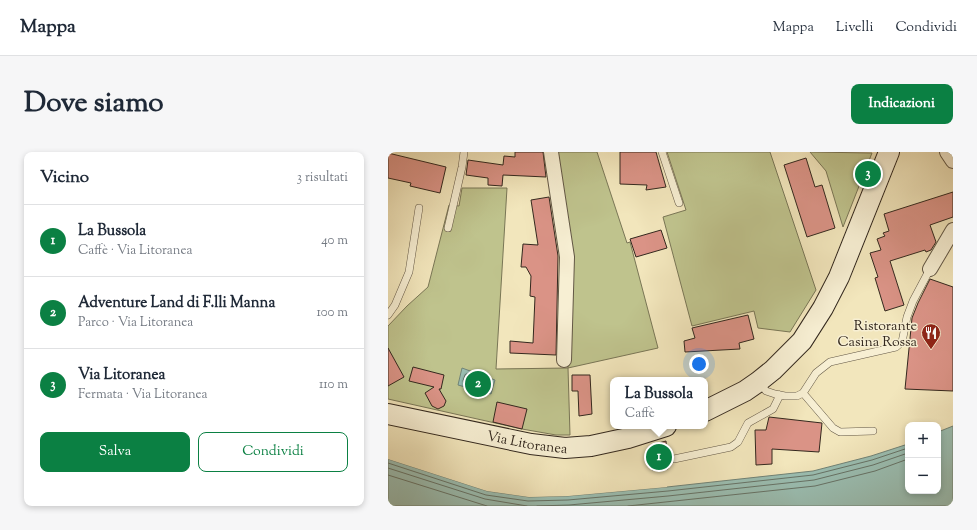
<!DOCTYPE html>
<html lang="it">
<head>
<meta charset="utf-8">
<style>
  body { margin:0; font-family:"Sorts Mill Goudy",serif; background:#f6f6f7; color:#1f2937 }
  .controls { position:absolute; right:12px; bottom:12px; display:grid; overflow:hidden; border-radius:8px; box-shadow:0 2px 6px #0003 }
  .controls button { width:36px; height:36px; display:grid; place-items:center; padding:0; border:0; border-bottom:1px solid #e0e1e3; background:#fff; color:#1f2937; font:20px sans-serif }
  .you { position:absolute; left:311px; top:212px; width:14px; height:14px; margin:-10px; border:3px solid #fff; border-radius:50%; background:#1a73e8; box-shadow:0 0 0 6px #1a73e833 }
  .badge { display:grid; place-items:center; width:26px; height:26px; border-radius:50%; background:#0b8043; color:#fff; font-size:13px; font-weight:700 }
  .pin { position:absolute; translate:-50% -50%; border:2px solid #fff; box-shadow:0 1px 4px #0006 }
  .popup { position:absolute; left:222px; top:225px; width:98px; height:52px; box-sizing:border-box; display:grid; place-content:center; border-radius:8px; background:#fff; filter:drop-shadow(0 1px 3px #0005); font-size:13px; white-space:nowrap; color:#747a83 }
  .popup b { font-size:15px; color:#1f2937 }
  .popup::after { content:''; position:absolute; left:50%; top:100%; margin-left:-8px; border:8px solid transparent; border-top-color:#fff }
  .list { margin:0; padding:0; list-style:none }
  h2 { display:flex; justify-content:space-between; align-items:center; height:52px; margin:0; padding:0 16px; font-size:17px }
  h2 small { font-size:13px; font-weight:400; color:#747a83 }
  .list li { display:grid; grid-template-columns:26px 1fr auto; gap:12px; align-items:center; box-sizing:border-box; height:72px; padding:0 16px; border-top:1px solid #e0e1e3 }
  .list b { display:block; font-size:15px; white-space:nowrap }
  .list p { margin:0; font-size:13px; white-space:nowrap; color:#747a83 }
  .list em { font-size:13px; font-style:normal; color:#747a83 }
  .actions { display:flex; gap:8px; padding:12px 16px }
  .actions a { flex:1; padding:9px 0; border:1px solid #0b8043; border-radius:8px; text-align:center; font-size:14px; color:#0b8043 }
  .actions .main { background:#0b8043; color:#fff }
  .map { position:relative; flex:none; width:565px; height:354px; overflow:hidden; border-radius:8px }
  header { display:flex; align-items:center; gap:24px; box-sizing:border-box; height:56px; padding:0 20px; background:#fff; border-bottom:1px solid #e0e1e3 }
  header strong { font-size:19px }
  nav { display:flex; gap:22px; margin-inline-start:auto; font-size:14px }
  .intro { display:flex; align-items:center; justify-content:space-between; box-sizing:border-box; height:96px; padding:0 24px }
  h1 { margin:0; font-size:28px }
  .button { padding:10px 18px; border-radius:8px; background:#0b8043; color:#fff; font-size:14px; font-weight:700 }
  main { display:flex; gap:24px; padding:0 24px }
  aside { flex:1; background:#fff; border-radius:8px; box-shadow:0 2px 6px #0003 }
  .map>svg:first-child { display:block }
  .green { fill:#bfc38d; stroke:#797656 }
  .water { fill:#9bbfb3; stroke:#718377 }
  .pier { fill:#f2e6bc }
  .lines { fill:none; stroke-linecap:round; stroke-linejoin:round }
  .shore { stroke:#677468; stroke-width:1 }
  .building { fill:#da9386; stroke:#33281e }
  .lane-casing { stroke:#635846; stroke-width:8 }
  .street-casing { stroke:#635846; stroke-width:16 }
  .secondary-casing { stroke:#33281e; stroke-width:22 }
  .lane { stroke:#f7efd3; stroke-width:7 }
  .street { stroke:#f7efd3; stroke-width:14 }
  .secondary { stroke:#f7efd3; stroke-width:20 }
  .labels { text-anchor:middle; stroke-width:3; stroke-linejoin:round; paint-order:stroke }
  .poi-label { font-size:14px; fill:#33281e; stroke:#f7efd3; text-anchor:end }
  .street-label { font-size:14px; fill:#33281e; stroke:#f7efd3 }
</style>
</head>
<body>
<header>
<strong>Mappa</strong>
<nav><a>Mappa</a><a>Livelli</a><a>Condividi</a></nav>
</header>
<div class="intro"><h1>Dove siamo</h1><a class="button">Indicazioni</a></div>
<main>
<aside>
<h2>Vicino<small>3 risultati</small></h2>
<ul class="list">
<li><span class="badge">1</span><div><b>La Bussola</b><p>Caffè · Via Litoranea</p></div><em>40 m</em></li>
<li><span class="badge">2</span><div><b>Adventure Land di F.lli Manna</b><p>Parco · Via Litoranea</p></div><em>100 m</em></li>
<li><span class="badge">3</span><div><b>Via Litoranea</b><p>Fermata · Via Litoranea</p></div><em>110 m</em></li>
</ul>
<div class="actions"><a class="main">Salva</a><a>Condividi</a></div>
</aside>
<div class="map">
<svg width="565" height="354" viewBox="0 0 565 354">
  <rect width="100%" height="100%" fill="#f2e6bc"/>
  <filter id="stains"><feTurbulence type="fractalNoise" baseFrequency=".005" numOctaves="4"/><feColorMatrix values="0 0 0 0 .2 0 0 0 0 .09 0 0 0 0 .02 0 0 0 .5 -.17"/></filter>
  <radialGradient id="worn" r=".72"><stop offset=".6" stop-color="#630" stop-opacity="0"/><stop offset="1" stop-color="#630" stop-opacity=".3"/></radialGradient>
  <path class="green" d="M167 0H209L239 91 242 90 270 196 180 216 182 283H168L134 277 0 247V174L19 154 40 135 61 53 71 54 74 36H119L108 217 180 216 183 105Z
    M279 0H382L428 138 402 180 370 176 366 159 304 174 275 65 298 58Z
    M422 0 484 1 455 75 438 19Z"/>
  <path class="water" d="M74 216 107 228 103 242 70 233Z
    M565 274V354H0V307L99 339 141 345 180 344 279 335 425 319 483 304 520 292V339H550V280Z"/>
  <path class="pier" d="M0 305 99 337 141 343 180 342 279 333V335L180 344 141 345 99 339 0 307Z"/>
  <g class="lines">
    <path class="shore" d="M79 222 101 230 102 231 100 236 98 237 76 231 75 229 77 223Z
      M0 311 98 343 140 349 180 348 280 339 425 323 484 308 520 296
      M0 316 97 347 139 354
      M0 323 99 354
      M149 354 181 353 280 344 426 328 485 313 520 301
      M240 354 427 334 487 319 520 307"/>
  </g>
  <path class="building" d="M127 0H155L158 25 115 23 114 34 100 33V26L78 23 80 8 115 13 116 4 127 5Z
    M232 0H268L278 35 258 38 259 33 232 32Z
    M0 1 58 15 52 41 22 34 23 31 0 26Z
    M418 6 427 35 434 33 447 76 419 85 396 13Z
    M565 40V65L542 73 548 90 543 98 538 100 537 98 502 109 516 153 497 159 487 126 490 125 482 101 493 98 489 87 497 84 495 81 501 79 496 62Z
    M161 45 170 104 168 203 122 201V189L145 191 147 145 142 144 143 124 138 115H133L135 92 150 93 143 48Z
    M273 78 279 96 248 105 242 87Z
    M542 127 565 135V239L517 237 524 166 530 151Z
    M360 163 366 187 351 191 352 197 297 200 296 189 307 186 304 176Z
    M0 196 16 225 0 234Z
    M25 215 56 223 53 237H51L58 249 56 254 50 257 44 254 37 241 46 235 21 229Z
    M184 223H202L204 262 191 264 190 239H184Z
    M109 250 139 257 134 277 105 270Z
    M381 265 434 271 431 300 384 297V312L368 313 367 278H378Z
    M278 289 280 317 264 318 263 293Z"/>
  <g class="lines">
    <g class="lane-casing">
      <path id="lane" d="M274 0 291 51
        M60 76 74 15 76 0
        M0 163 7 153 21 120 31 56
        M372 231 378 239 387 242 397 244H409L415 241 428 221 442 210 508 195 514 190 519 165 525 149 542 117
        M415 241 445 276 452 280 485 279
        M286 307 343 295 350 290 360 271 385 257 392 243"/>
    </g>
    <g class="street-casing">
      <path id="street" d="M163 0 179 105 176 208
        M559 0 565 9
        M542 117 565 78"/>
    </g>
    <g class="secondary-casing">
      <g id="secondary">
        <path d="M317 259 357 239 370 230 385 218 414 189 435 156 451 125 501 0"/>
        <path id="s1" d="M0 262 143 292 177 296 203 294 240 286 278 274"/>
      </g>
    </g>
    <use href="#lane" class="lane"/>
    <use href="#street" class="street"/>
    <use href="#secondary" class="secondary"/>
  </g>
  <defs>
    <g id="restaurant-pin" transform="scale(1)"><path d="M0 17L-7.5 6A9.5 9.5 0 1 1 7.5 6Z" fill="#8f2418" stroke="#f7efd3"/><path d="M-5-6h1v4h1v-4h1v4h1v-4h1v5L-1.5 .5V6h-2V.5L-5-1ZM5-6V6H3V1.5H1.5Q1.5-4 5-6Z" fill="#fff"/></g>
  </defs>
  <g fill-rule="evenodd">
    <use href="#restaurant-pin" x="543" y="181"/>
  </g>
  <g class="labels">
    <g class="poi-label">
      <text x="529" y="178">Ristorante<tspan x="529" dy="16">Casina Rossa</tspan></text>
    </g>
    <g class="street-label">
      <text dy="5" stroke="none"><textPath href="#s1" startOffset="142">Via Litoranea</textPath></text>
    </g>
  </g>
  <rect width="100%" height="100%" filter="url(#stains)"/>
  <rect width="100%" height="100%" fill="url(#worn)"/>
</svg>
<div class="controls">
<button>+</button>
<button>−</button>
</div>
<div class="you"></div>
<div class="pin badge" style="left:271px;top:305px">1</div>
<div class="popup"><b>La Bussola</b>Caffè</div>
<div class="pin badge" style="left:90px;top:232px">2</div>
<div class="pin badge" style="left:480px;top:22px">3</div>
</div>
</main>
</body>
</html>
